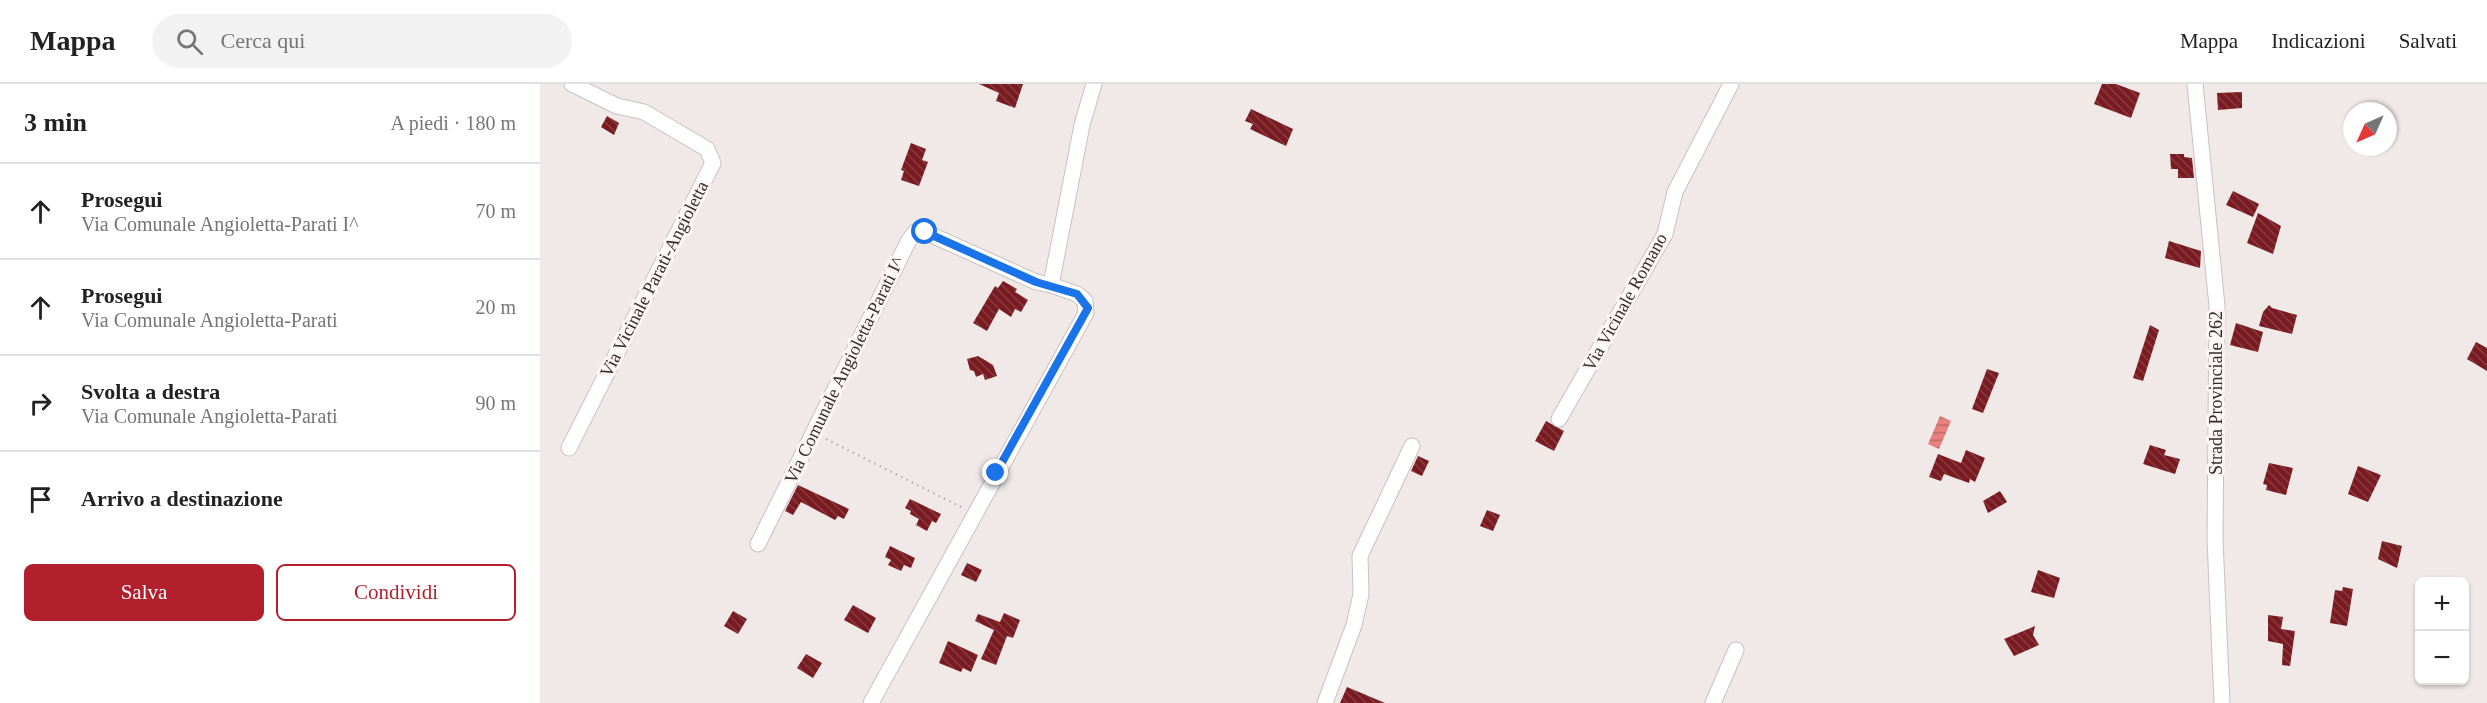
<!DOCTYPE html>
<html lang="it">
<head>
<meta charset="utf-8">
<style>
  body { margin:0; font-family:"Times New Roman",serif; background:#f2f2f2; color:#222 }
  .controls { position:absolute; right:18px; bottom:18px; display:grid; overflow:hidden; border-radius:9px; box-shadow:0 2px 4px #0004 }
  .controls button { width:54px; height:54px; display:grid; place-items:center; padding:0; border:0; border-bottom:2px solid #e0e0e0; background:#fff; color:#222; font:30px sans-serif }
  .compass { position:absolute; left:1803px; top:18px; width:54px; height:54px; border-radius:50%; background:#fff; box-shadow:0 2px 4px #0004; rotate:225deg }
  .stop { position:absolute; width:18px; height:18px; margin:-14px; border:4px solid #1a73e8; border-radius:50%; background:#fff }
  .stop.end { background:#1a73e8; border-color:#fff; box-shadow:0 2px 6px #0008 }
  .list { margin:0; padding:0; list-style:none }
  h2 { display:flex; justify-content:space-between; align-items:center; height:78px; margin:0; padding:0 24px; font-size:26px }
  h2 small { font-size:20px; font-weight:400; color:#767676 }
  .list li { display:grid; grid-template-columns:39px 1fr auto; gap:18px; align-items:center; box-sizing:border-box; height:96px; padding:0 24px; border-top:2px solid #e0e0e0 }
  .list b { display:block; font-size:22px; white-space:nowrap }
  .list p { margin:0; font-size:20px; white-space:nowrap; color:#767676 }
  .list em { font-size:20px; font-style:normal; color:#767676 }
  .actions { display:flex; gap:12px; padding:18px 24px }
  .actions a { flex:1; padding:14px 0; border:2px solid #b21f2d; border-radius:9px; text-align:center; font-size:21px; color:#b21f2d }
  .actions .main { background:#b21f2d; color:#fff }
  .icon { flex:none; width:33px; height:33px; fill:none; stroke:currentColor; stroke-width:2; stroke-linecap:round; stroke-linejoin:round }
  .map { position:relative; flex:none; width:1947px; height:619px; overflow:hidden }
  header { display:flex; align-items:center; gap:36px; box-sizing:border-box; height:84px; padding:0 30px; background:#fff; border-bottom:2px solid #e0e0e0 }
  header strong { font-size:28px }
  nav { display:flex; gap:33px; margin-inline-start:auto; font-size:21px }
  .search { width:420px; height:54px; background:#f2f2f2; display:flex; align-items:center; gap:15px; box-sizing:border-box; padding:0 21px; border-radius:33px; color:#767676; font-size:22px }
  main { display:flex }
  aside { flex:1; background:#fff }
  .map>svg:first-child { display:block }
  .water { fill:url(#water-rules) }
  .building { fill:url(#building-back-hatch) }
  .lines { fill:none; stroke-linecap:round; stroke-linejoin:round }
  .minor-casing { stroke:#c9c1c0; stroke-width:17 }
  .path { stroke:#aea8a8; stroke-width:2; stroke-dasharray:1.5 4.5; stroke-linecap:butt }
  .minor { stroke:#fff; stroke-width:15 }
  .route { stroke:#1a73e8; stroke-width:8 }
  .labels { text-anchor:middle; stroke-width:6; stroke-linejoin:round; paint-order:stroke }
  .street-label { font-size:18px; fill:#302d2d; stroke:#fef6f5 }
</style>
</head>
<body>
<header>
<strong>Mappa</strong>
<div class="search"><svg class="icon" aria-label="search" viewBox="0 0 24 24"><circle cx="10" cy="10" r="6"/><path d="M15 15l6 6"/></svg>Cerca qui</div>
<nav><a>Mappa</a><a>Indicazioni</a><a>Salvati</a></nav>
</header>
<main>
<aside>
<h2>3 min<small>A piedi · 180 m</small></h2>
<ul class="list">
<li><svg class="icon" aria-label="ahead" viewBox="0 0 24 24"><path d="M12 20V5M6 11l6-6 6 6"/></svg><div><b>Prosegui</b><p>Via Comunale Angioletta-Parati I^</p></div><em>70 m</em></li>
<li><svg class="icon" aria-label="ahead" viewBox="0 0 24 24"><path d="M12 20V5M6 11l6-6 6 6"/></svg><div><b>Prosegui</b><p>Via Comunale Angioletta-Parati</p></div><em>20 m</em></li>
<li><svg class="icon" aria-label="right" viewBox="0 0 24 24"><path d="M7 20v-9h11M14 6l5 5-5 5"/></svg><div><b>Svolta a destra</b><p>Via Comunale Angioletta-Parati</p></div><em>90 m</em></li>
<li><svg class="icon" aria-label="arrive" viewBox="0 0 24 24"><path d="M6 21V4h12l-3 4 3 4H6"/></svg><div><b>Arrivo a destinazione</b></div></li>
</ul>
<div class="actions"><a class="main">Salva</a><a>Condividi</a></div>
</aside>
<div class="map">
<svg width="1947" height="619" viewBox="0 0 1947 619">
  <defs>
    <pattern id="water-rules" width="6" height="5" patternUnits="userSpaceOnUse" patternTransform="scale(1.5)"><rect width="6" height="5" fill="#e8817d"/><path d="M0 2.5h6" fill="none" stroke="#bc6a67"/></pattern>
    <pattern id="building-back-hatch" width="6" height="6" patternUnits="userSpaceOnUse" patternTransform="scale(1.5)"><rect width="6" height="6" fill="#791b21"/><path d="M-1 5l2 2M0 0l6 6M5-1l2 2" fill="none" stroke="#873c41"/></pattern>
  </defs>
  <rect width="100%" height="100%" fill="#f1e9e8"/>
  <path class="water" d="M1400 332 1411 337 1399 365 1388 360Z"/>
  <path class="building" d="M439 0H483L475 24 456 17 459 9Z
    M1562 0H1576L1600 9 1591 34 1554 20Z
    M1702 8V24L1678 26 1677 9Z
    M711 25 753 45 746 62 710 45 713 40 705 37Z
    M67 32 79 39 74 51 61 43Z
    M371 59 386 65 382 76 388 78 379 102 361 96 364 87 361 86Z
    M1630 70H1644V73L1652 74 1654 94H1638V85H1631Z
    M1693 107 1719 120 1713 133 1686 121Z
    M1718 129 1741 142 1733 170 1707 159Z
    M1629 157 1661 167 1660 184 1625 174Z
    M463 197 477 205 475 208 488 216 481 228 475 225 471 233 459 225 447 247 433 239 455 202 458 204Z
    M1729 221 1732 224 1757 231 1752 250 1719 242 1723 228Z
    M1696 239 1723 248 1718 268 1690 261Z
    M1610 241 1619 246 1603 297 1593 294Z
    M1936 258 1947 264V287L1927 275Z
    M438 272 453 281 457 292 445 296 443 290 436 293 434 287 430 286 427 275Z
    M1447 285 1459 289 1443 329 1432 325Z
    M1006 337 1024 347 1014 367 995 357Z
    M1610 361 1626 366 1624 371 1640 375 1635 390 1603 380Z
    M1426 366 1445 374 1435 398 1430 395 1429 399 1404 390 1401 397 1389 393 1398 370 1421 379Z
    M878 372 889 377 882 392 871 387Z
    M1729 379 1753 384 1746 411 1726 406 1727 401 1723 400Z
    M1818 382 1841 391 1828 418 1808 410Z
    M258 401 309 425 304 435 298 432 295 436 261 418 253 431 245 427Z
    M1460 407 1467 418 1448 429 1443 417Z
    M370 415 401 430 396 439 392 437 387 447 376 441 379 435 370 430 371 427 365 424Z
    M947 426 960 431 953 447 940 442Z
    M1842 457 1862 462 1857 484 1838 475Z
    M350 462 375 474 371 484 364 481 361 487 348 481 351 476 345 473Z
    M427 479 442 486 436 498 421 491Z
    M1498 486 1520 494 1514 514 1491 508Z
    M1803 503 1813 505 1807 542 1790 539 1795 506 1802 507Z
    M313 521 336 534 328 549 304 536Z
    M193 527 207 535 198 550 184 542Z
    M464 529 480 536 473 554 467 552 456 581 441 575 454 546 435 537 438 530 460 538Z
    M1728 531 1743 533 1741 545 1755 547 1750 582 1742 581 1743 560 1728 557Z
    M1495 542 1493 551 1499 561 1474 572 1464 555Z
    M408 557 438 571 431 588 423 584 421 588 399 579Z
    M266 570 282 579 273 594 257 584Z
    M807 603 845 619H800Z"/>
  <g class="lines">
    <g class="minor-casing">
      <path id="minor" d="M1655 0 1677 222 1675 455 1682 619
        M1019 335 1125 150 1135 108 1191 0
        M29 364 173 79 167 65 104 28 77 22 32 0
        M218 460 369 156 375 148H385L496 198 511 201
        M331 619 546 229 545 217 537 210 511 201 542 41 554 0
        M785 619 814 541 821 510 820 472 872 362
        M1173 619 1196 566"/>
    </g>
    <path class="path" d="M286 355 423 424"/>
    <use href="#minor" class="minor"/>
  </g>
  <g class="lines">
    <path class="route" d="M385 148 496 198 537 210 548 224 456 389"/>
  </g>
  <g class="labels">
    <g class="street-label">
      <text transform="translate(114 195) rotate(-63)" y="6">Via Vicinale Parati-Angioletta</text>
      <text transform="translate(1085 218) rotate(-61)" y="6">Via Vicinale Romano</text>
      <text transform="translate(304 286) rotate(-64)" y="6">Via Comunale Angioletta-Parati I^</text>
      <text transform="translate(1676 309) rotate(-90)" y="6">Strada Provinciale 262</text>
    </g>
  </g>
</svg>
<div class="controls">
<button>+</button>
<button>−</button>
</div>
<svg class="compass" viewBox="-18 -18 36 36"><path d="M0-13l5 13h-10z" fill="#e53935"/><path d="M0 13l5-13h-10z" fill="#767676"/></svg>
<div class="stop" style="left:385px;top:148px"></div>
<div class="stop end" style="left:456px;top:389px"></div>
</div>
</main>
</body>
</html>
